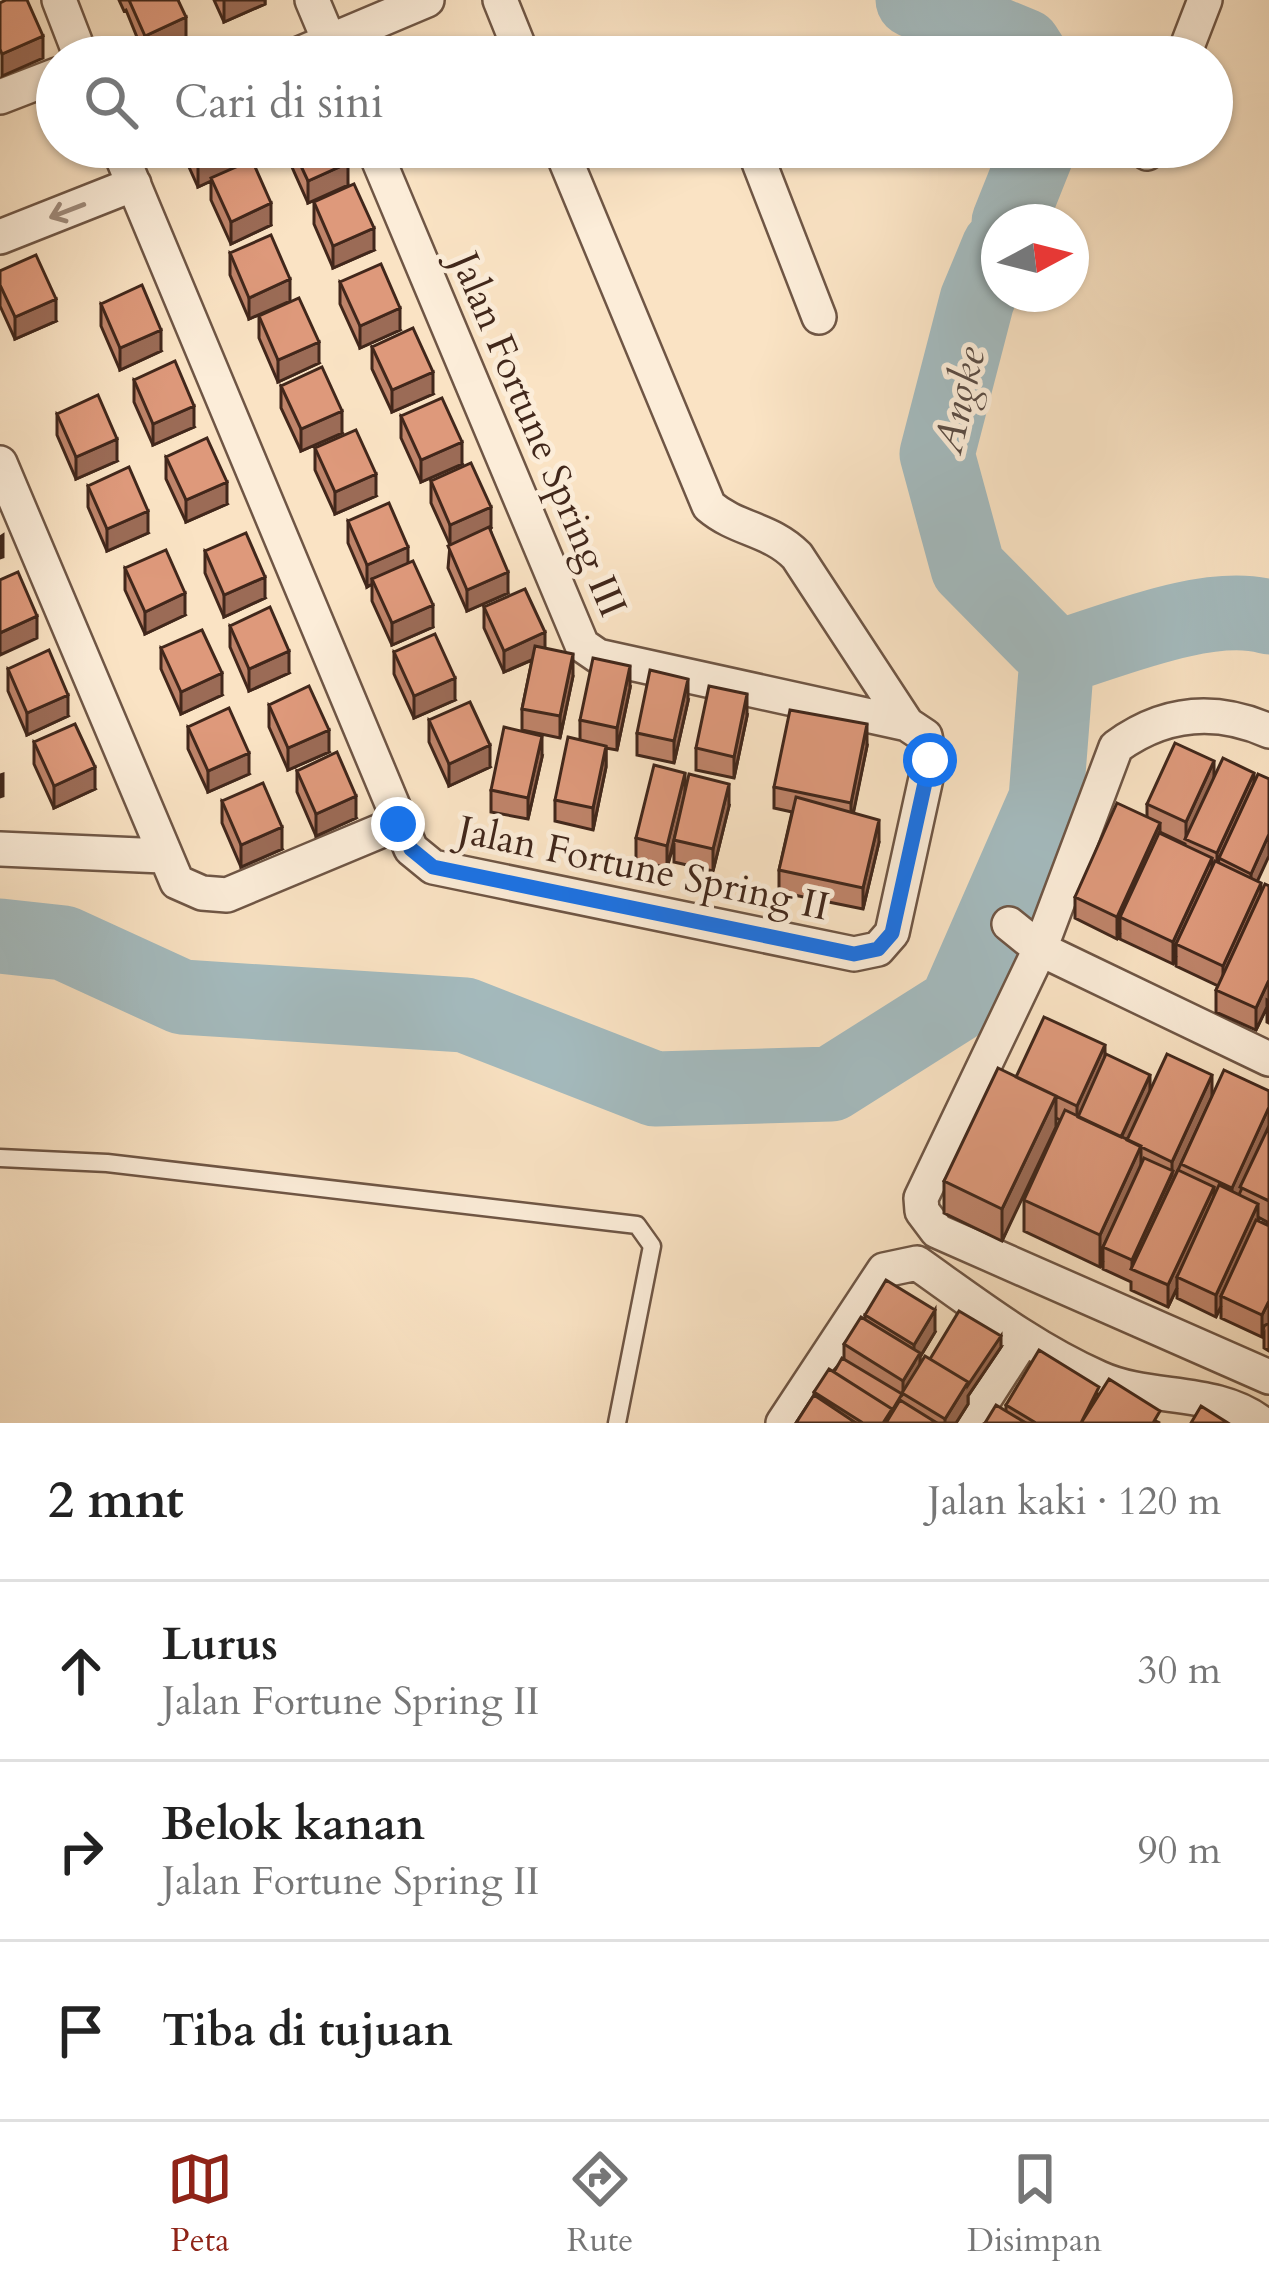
<!DOCTYPE html>
<html lang="id">
<head>
<meta charset="utf-8">
<style>
  body { margin:0; font-family:Cardo,serif; background:#f6f6f6; color:#222 }
  .compass { position:absolute; left:981px; top:204px; width:108px; height:108px; border-radius:50%; background:#fff; box-shadow:0 3px 9px #0004; rotate:83deg }
  .stop { position:absolute; width:36px; height:36px; margin:-27px; border:9px solid #1a73e8; border-radius:50%; background:#fff }
  .stop.end { background:#1a73e8; border-color:#fff; box-shadow:0 3px 12px #0008 }
  .list { margin:0; padding:0; list-style:none }
  h2 { display:flex; justify-content:space-between; align-items:center; height:156px; margin:0; padding:0 48px; font-size:51px }
  h2 small { font-size:39px; font-weight:400; color:#767676 }
  .list li { display:grid; grid-template-columns:78px 1fr auto; gap:36px; align-items:center; box-sizing:border-box; height:180px; padding:0 48px; border-top:3px solid #e0e0e0 }
  .list b { display:block; font-size:45px; white-space:nowrap }
  .list p { margin:0; font-size:39px; white-space:nowrap; color:#767676 }
  .list em { font-size:39px; font-style:normal; color:#767676 }
  .icon { flex:none; width:66px; height:66px; fill:none; stroke:currentColor; stroke-width:2; stroke-linecap:round; stroke-linejoin:round }
  .map { position:relative; flex:none; width:1269px; height:1423px; overflow:hidden }
  .search { position:absolute; background:#fff; box-shadow:0 3px 9px #0004; left:36px; right:36px; top:36px; height:132px; display:flex; align-items:center; gap:30px; box-sizing:border-box; padding:0 42px; border-radius:66px; color:#767676; font-size:45px }
  .sheet { height:696px; background:#fff }
  nav { display:flex; justify-content:space-around; align-items:center; box-sizing:border-box; height:168px; border-top:3px solid #e0e0e0; background:#fff; font-size:33px; color:#767676 }
  nav a { display:grid; justify-items:center; gap:6px }
  nav .on { color:#8f2418 }
  .map>svg:first-child { display:block }
  .lines { fill:none; stroke-linecap:round; stroke-linejoin:round }
  .river { stroke:#a4bbbf; stroke-width:75 }
  .service-casing { stroke:#6f5645; stroke-width:21 }
  .minor-casing { stroke:#6f5645; stroke-width:38 }
  .service { stroke:#fcedd9; stroke-width:16 }
  .minor { stroke:#fcedd9; stroke-width:33 }
  .wall { fill:#bf846a; stroke:#41271b; stroke-width:3; fill-rule:evenodd }
  .shaded-wall { fill:#9b6b56; stroke:#41271b; stroke-width:3 }
  .building { fill:#de997b; stroke:#41271b; stroke-width:3 }
  .oneway { stroke:#9e8a7a }
  .route { stroke:#1a73e8; stroke-width:15 }
  .labels { text-anchor:middle; stroke-width:10; stroke-linejoin:round; paint-order:stroke }
  .street-label { font-size:39px; fill:#41271b; stroke:#fcedd9 }
  .water-label { font-size:42px; font-style:italic; fill:#5a4c44; stroke:#fcedd9 }
</style>
</head>
<body>
<div class="map">
<svg width="1269" height="1423" viewBox="0 0 1269 1423">
  <rect width="100%" height="100%" fill="#fae3c4"/>
  <filter id="stains"><feTurbulence type="fractalNoise" baseFrequency=".00167" numOctaves="4"/><feColorMatrix values="0 0 0 0 .2 0 0 0 0 .09 0 0 0 0 .02 0 0 0 .5 -.17"/></filter>
  <radialGradient id="worn" r=".72"><stop offset=".6" stop-color="#630" stop-opacity="0"/><stop offset="1" stop-color="#630" stop-opacity=".3"/></radialGradient>
  <g class="lines">
    <path class="river" d="M913 0 1024 46 1031 57
      M1009 222 1039 147
      M999 247 977 300 937 454 968 568 1057 658C1115 640 1210 600 1269 617
      M0 936 64 943 182 997 465 1015 655 1089 831 1084 956 1005 1046 799 1057 658"/>
    <g class="service-casing">
      <path id="service" d="M0 1158 107 1163 637 1225 652 1246 617 1423"/>
    </g>
    <g class="minor-casing">
      <path id="minor" d="M59 0 81 57
        M312 0 336 57
        M500 0 523 57
        M292 57 427 0
        M1183 57 1205 0
        M0 97 57 75
        M118 147 411 849 433 867 854 954 878 949 892 933 930 760 925 736 907 724 598 656 582 645 373 147
        M560 147 709 506C737 530 771 529 797 556L907 724
        M753 147 819 317
        M1147 153 1149 147
        M0 237 134 184
        M0 463 177 882 202 893 227 895 397 824
        M1269 731C1215 707 1164 712 1116 747L1040 949 921 1198 922 1211 937 1231 1269 1377
        M0 849 163 856
        M1009 924 1040 949 1269 1059
        M783 1423 884 1270 917 1263C975 1304 1033 1349 1099 1378 1149 1401 1216 1388 1261 1423
        M969 1423 1023 1339"/>
    </g>
    <use href="#service" class="service"/>
    <use href="#minor" class="minor"/>
  </g>
  <path class="wall" d="M119 0H178L186 39 145 57 126 10 124 11Z
    M214 0H265V4L224 22Z
    M180 147H239V165L271 225 231 244 211 200V181L198 187Z
    M283 147H341L348 185 308 203Z
    M314 202 374 250 333 268 314 224Z
    M230 253 290 301 249 319 230 275Z
    M0 271 56 321 15 339 0 306Z
    M340 282 400 330 360 348 340 304Z
    M101 304 161 351 120 370 101 326Z
    M259 316 319 363 278 382 259 338Z
    M372 347 433 394 392 412 372 369Z
    M134 380 194 427 153 445 134 402Z
    M281 386 342 433 301 451 281 408Z
    M57 414 117 461 76 479 57 435Z
    M401 416 462 464 421 482 401 438Z
    M315 448 376 496 335 514 315 470Z
    M166 457 227 504 186 522 166 479Z
    M431 481 491 528 490 529 508 593 467 611 448 568 450 545 431 503Z
    M88 486 148 533 107 551 88 507Z
    M348 521 408 564 433 627 392 645 372 601V584L367 587 348 543Z
    M205 551 265 598 224 617 205 573Z
    M125 568 185 615 145 634 125 590Z
    M484 607 545 648 573 676 560 738 522 730V709L532 660 504 672 484 628Z
    M230 626 289 673 249 691 230 647Z
    M161 648 222 695 181 714 161 669Z
    M394 652 455 700 414 718 394 674Z
    M8 669 68 716 27 735 8 691Z
    M630 688 617 750 606 748V767L593 830 555 821V800L580 740V720Z
    M688 701 674 763 637 755V733Z
    M269 705 329 752 288 770 269 727Z
    M747 716 734 778 696 770V748Z
    M429 720 490 767 449 786 429 742Z
    M188 727 249 774 208 792 188 749Z
    M34 742 95 789 54 808 34 764Z
    M867 746 853 813 879 842 863 909 779 892V870L792 812 774 808V787Z
    M542 757 528 819 491 812V790Z
    M297 771 356 818 316 836 297 792Z
    M1214 776 1254 781 1257 882 1261 893 1269 886V1023L1267 1022V1007L1256 1030 1216 1012V990L1218 986 1176 966V956L1173 964 1120 939V933L1117 939 1075 918V897L1147 817V804ZM1160 832 1185 844V846L1160 834Z
    M222 801 282 849 241 867 222 823Z
    M729 806 713 871 674 862V843L667 868 636 860V838Z
    M1105 1058 1150 1091 1212 1095 1269 1091V1223L1258 1217V1221L1269 1226V1351L1264 1348V1334L1262 1337 1221 1318V1306L1216 1317 1177 1298V1288L1168 1307 1131 1290V1282L1103 1269V1261L1100 1267 1024 1231V1200L1060 1120 1056 1118 1002 1241 944 1213V1181L1016 1077Z
    M865 1315 935 1332 920 1357V1365L930 1359 1001 1347 968 1396V1404L956 1423H796L814 1395V1392L844 1359V1344L865 1320Z
    M1099 1394 1160 1423H985L1006 1411V1405Z"/>
  <path class="shaded-wall" d="M224 0H265V4L224 22Z
    M186 17V39L145 57V36Z
    M43 36V58L2 76V54Z
    M239 147V168L198 187V165Z
    M348 163V185L308 203V181Z
    M271 203V225L231 244V222Z
    M374 228V250L333 268V246Z
    M290 279V301L249 319V298Z
    M56 299V321L15 339V317Z
    M400 308V330L360 348V326Z
    M161 330V351L120 370V348Z
    M319 342V363L278 382V360Z
    M433 372V394L392 412V390Z
    M194 406V427L153 445V424Z
    M342 411V433L301 451V429Z
    M117 439V461L76 479V457Z
    M462 442V464L421 482V460Z
    M376 474V496L335 514V492Z
    M227 482V504L186 522V500Z
    M491 507V528L450 547V525Z
    M148 511V533L107 551V529Z
    M3 535V557L0 558V537Z
    M408 547V569L372 579V584L367 587V565Z
    M508 572V593L467 611V590Z
    M265 577V598L224 617V595Z
    M185 593V615L145 634V612Z
    M433 605V627L392 645V623Z
    M37 616V638L0 655V633Z
    M545 632V654L504 672V651Z
    M289 651V673L249 691V669Z
    M573 654V676L560 738V716Z
    M630 666V688L617 750V728Z
    M222 673V695L181 714V692Z
    M455 678V700L414 718V696Z
    M688 679V701L674 763V741Z
    M747 694V716L734 778V757Z
    M68 695V716L27 735V713Z
    M867 724V746L851 825V803Z
    M329 730V752L288 770V748Z
    M542 736V757L528 819V798Z
    M490 745V767L449 786V764Z
    M606 746V767L593 830V808Z
    M249 753V774L208 792V771Z
    M1214 761V783L1186 839V822Z
    M95 767V789L54 808V786Z
    M685 773V795L667 868V846Z
    M1254 773V794L1219 858 1217 875V853Z
    M3 774V796L0 797V775Z
    M729 784V806L713 871V849Z
    M356 796V818L316 836V814Z
    M879 820V842L863 909V888Z
    M1160 823V845L1120 917V933L1117 939V917Z
    M282 827V849L241 867V845Z
    M1269 834V856L1251 895V874Z
    M1212 858V880L1176 944V956L1173 964V942Z
    M1261 883V905L1223 988V966Z
    M1269 980V1001L1267 1000V1007L1256 1030V1008Z
    M1105 1045V1067L1077 1120V1106Z
    M1150 1075V1097L1129 1142 1120 1140Z
    M1212 1075V1097L1132 1269V1260L1172 1175V1162Z
    M1056 1096V1127L1002 1241V1209Z
    M1269 1107V1129L1232 1210V1188Z
    M1141 1146V1178L1103 1247V1261L1100 1267V1235Z
    M1214 1187V1209L1177 1277V1288L1168 1307V1285Z
    M1258 1204V1226L1221 1296V1306L1216 1317V1295Z
    M1269 1301V1323L1264 1326 1262 1337V1315Z
    M935 1310V1332L920 1357V1375L903 1394V1381L914 1363V1345Z
    M1001 1336V1347L968 1396V1404L956 1423H945V1419L968 1382Z"/>
  <path class="building" d="M6 0H27L43 36 2 54 0 49V3Z
    M129 0H178L186 17 145 36Z
    M190 147H238L198 165Z
    M292 147H341L348 163 308 181Z
    M252 160 271 203 231 222 211 178Z
    M354 184 374 228 333 246 314 202Z
    M271 235 290 279 249 298 230 253Z
    M36 255 56 299 15 317 0 285V271Z
    M381 264 400 308 360 326 340 282Z
    M142 285 161 330 120 348 101 304Z
    M299 298 319 342 278 360 259 316Z
    M413 328 433 372 392 390 372 347Z
    M175 361 194 406 153 424 134 380Z
    M322 367 342 411 301 429 281 386Z
    M98 395 117 439 76 457 57 414Z
    M442 398 462 442 421 460 401 416Z
    M356 430 376 474 335 492 315 448Z
    M207 438 227 482 186 500 166 457Z
    M471 463 491 507 450 525 431 481Z
    M129 467 148 511 107 529 88 486Z
    M389 503 408 547 367 565 348 521Z
    M489 527 508 572 467 590 448 546Z
    M246 533 265 577 224 595 205 551Z
    M166 550 185 593 145 612 125 568Z
    M413 561 433 605 392 623 372 579Z
    M18 572 37 616 0 633V580Z
    M525 589 545 632 504 651 484 607Z
    M270 607 289 651 249 669 230 626Z
    M202 630 222 673 181 692 161 648Z
    M435 634 455 678 414 696 394 652Z
    M535 646 573 654 560 716 522 709Z
    M49 650 68 695 27 713 8 669Z
    M593 658 630 666 617 728 580 720Z
    M650 670 688 679 674 741 637 733Z
    M309 686 329 730 288 748 269 705Z
    M709 686 747 694 734 757 696 748Z
    M470 702 490 745 449 764 429 720Z
    M229 708 249 753 208 771 188 727Z
    M790 710 867 724 851 803 774 787Z
    M75 724 95 767 54 786 34 742Z
    M504 727 542 736 528 798 491 790Z
    M568 737 606 746 593 808 555 800Z
    M1175 743 1214 761 1186 822 1147 804Z
    M337 752 356 796 316 814 297 771Z
    M1223 758 1254 773 1217 853 1185 839Z
    M654 765 685 773 667 846 636 838Z
    M689 774 729 784 713 849 674 840Z
    M1258 774 1269 779V834L1251 874 1219 858Z
    M263 783 282 827 241 845 222 801Z
    M796 797 879 820 863 888 779 870Z
    M1117 803 1160 823 1117 917 1075 897Z
    M1159 833 1212 858 1173 942 1120 917Z
    M1215 861 1261 883 1223 966 1176 944Z
    M1265 884 1269 886V980L1256 1008 1216 990Z
    M1044 1017 1105 1045 1077 1106 1016 1077Z
    M1106 1054 1150 1075 1121 1137 1078 1117Z
    M1167 1054 1212 1075 1172 1162 1127 1140Z
    M998 1068 1056 1096 1002 1209 944 1181Z
    M1224 1070 1269 1091V1107L1232 1188 1181 1164Z
    M1065 1110 1141 1146 1100 1235 1024 1200Z
    M1269 1126V1201L1240 1187Z
    M1144 1158 1173 1171 1132 1260 1103 1247Z
    M1178 1170 1214 1187 1168 1285 1131 1269Z
    M1219 1185 1258 1204 1216 1295 1177 1277Z
    M1256 1220 1269 1226V1301L1262 1315 1221 1296Z
    M886 1280 935 1310 914 1345 865 1315Z
    M959 1311 1001 1336 968 1385V1382L930 1359Z
    M861 1317 920 1353 903 1381 844 1344Z
    M1039 1350 1099 1387 1081 1423H1036L1006 1405Z
    M925 1356 968 1382 945 1419 902 1393Z
    M842 1358 902 1394 890 1414 892 1409 834 1372Z
    M829 1369 892 1409 883 1423H863L814 1392Z
    M1109 1379 1160 1411 1153 1423H1081Z
    M814 1395 856 1423H796Z
    M900 1400 937 1423H886Z
    M996 1405 1026 1423H985Z
    M1201 1406 1228 1423H1191Z"/>
  <defs><path id="oneway-shaft" d="M-6 0H5M1.5-3L5.5 0L1.5 3" fill="none" stroke-width="1.6" stroke-linecap="round" stroke-linejoin="round" transform="scale(3)"/></defs>
  <use class="oneway" href="#oneway-shaft" transform="translate(67 211) rotate(159)"/>
  <g class="lines">
    <path class="route" d="M398 824 411 849 433 867 854 954 878 949 892 933 930 760"/>
  </g>
  <g class="labels">
    <g class="street-label">
      <text transform="translate(540 434) rotate(67)" y="14">Jalan Fortune Spring III</text>
      <text transform="translate(644 867) rotate(12)" y="14">Jalan Fortune Spring II</text>
    </g>
    <g class="water-label">
      <text transform="translate(958 400) rotate(-77)" y="15">Angke</text>
    </g>
  </g>
  <rect width="100%" height="100%" filter="url(#stains)"/>
  <rect width="100%" height="100%" fill="url(#worn)"/>
</svg>
<svg class="compass" viewBox="-18 -18 36 36"><path d="M0-13l5 13h-10z" fill="#e53935"/><path d="M0 13l5-13h-10z" fill="#767676"/></svg>
<div class="stop" style="left:930px;top:760px"></div>
<div class="stop end" style="left:398px;top:824px"></div>
<div class="search"><svg class="icon" aria-label="search" viewBox="0 0 24 24"><circle cx="10" cy="10" r="6"/><path d="M15 15l6 6"/></svg>Cari di sini</div>
</div>
<section class="sheet">
<h2>2 mnt<small>Jalan kaki · 120 m</small></h2>
<ul class="list">
<li><svg class="icon" aria-label="ahead" viewBox="0 0 24 24"><path d="M12 20V5M6 11l6-6 6 6"/></svg><div><b>Lurus</b><p>Jalan Fortune Spring II</p></div><em>30 m</em></li>
<li><svg class="icon" aria-label="right" viewBox="0 0 24 24"><path d="M7 20v-9h11M14 6l5 5-5 5"/></svg><div><b>Belok kanan</b><p>Jalan Fortune Spring II</p></div><em>90 m</em></li>
<li><svg class="icon" aria-label="arrive" viewBox="0 0 24 24"><path d="M6 21V4h12l-3 4 3 4H6"/></svg><div><b>Tiba di tujuan</b></div></li>
</ul>
</section>
<nav>
<a class="on"><svg class="icon" aria-label="map" viewBox="0 0 24 24"><path d="M3 6l6-2 6 2 6-2v14l-6 2-6-2-6 2zM9 4v14M15 6v14"/></svg>Peta</a>
<a><svg class="icon" aria-label="directions" viewBox="0 0 24 24"><path d="M12 3l9 9-9 9-9-9zM9 14v-3h6M13 9l2 2-2 2"/></svg>Rute</a>
<a><svg class="icon" aria-label="saved" viewBox="0 0 24 24"><path d="M7 4h10v16l-5-4-5 4z"/></svg>Disimpan</a>
</nav>
</body>
</html>
